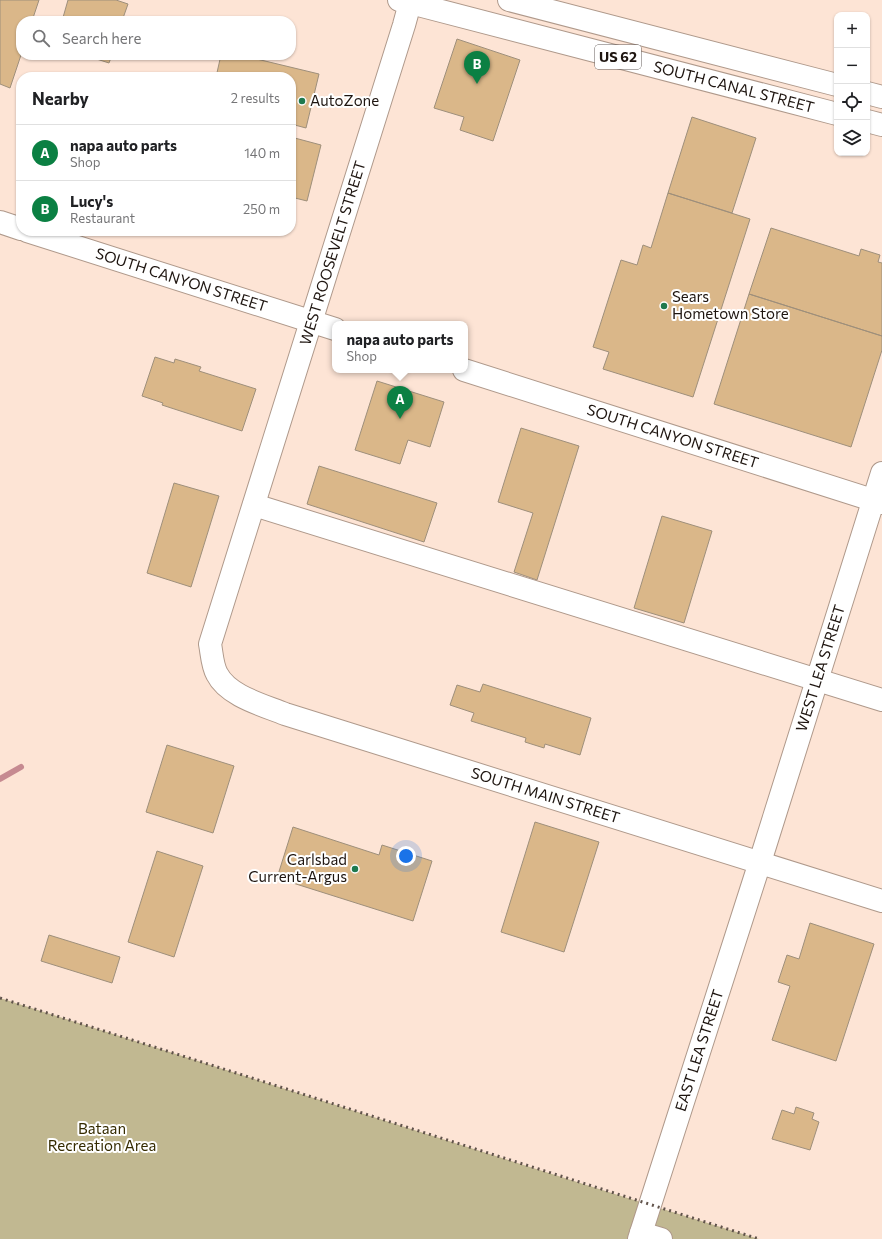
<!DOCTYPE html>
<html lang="en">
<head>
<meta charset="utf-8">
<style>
  body { margin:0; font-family:Commissioner,sans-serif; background:#f2f2f2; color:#202124 }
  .controls { position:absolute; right:12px; top:12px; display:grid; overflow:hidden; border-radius:8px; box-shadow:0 1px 3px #0004 }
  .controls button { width:36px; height:36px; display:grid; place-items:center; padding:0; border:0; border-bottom:1px solid #e0e0e0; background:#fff; color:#202124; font:20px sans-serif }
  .you { position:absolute; left:406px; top:856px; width:14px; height:14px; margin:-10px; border:3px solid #fff; border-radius:50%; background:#1a73e8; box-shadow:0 0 0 6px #1a73e833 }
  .badge { display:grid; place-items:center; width:26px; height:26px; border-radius:50%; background:#0b8043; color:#fff; font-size:13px; font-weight:700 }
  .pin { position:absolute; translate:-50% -33px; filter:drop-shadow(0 1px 2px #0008) }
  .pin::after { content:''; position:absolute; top:21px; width:14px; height:12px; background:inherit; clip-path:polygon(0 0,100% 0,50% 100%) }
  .popup { position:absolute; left:332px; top:321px; width:136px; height:52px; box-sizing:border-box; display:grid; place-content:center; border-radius:8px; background:#fff; filter:drop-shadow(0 1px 3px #0005); font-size:13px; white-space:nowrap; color:#757577 }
  .popup b { font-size:15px; color:#202124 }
  .popup::after { content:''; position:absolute; left:50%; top:100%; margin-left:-8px; border:8px solid transparent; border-top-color:#fff }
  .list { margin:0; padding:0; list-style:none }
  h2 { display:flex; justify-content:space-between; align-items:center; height:52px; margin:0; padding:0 16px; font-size:17px }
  h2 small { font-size:13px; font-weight:400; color:#757577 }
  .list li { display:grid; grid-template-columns:26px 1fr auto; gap:12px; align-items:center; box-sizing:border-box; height:56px; padding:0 16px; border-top:1px solid #e0e0e0 }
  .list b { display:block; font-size:15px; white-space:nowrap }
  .list p { margin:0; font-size:13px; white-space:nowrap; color:#757577 }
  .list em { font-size:13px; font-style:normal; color:#757577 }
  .icon { flex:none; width:22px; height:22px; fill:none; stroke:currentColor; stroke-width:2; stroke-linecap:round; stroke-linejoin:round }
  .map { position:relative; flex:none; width:882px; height:1239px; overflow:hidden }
  .search { position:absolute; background:#fff; box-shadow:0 1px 3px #0004; left:16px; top:16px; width:280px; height:44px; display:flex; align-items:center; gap:10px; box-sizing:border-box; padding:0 14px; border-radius:16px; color:#757577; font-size:15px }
  .panel { position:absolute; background:#fff; box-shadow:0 1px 3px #0004; left:16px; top:72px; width:280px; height:164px; border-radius:16px }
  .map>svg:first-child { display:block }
  .green { fill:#c1b891 }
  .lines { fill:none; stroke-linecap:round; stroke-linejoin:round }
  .stream { stroke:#c68a91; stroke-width:6 }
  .building { fill:#dab789; stroke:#9e8f7b }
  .minor-casing { stroke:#af998b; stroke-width:24 }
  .highway-casing { stroke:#af998b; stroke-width:24 }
  .minor { stroke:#fff; stroke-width:22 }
  .highway { stroke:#fff; stroke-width:22 }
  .rail { stroke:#61534b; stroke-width:3; stroke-dasharray:2 4; stroke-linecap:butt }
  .poi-dot { fill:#1e794e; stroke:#fff; stroke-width:1.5 }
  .labels { text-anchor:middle; stroke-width:4; stroke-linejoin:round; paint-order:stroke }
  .shield { fill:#fff; stroke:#625b58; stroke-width:1 }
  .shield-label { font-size:14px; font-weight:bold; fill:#1e1510 }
  .street-label { font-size:15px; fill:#1e1510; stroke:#fff }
  .poi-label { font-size:15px; fill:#1e1510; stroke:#fff; text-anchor:start }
  .park-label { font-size:15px; fill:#352b00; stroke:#fff }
</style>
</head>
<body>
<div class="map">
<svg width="882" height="1239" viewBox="0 0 882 1239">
  <rect width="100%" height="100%" fill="#fde4d5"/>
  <path class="green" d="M0 998 618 1195 759 1239H0Z"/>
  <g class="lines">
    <path class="stream" d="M0 779 21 767"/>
  </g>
  <path class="building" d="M0 0H39L32 21H21V55L10 88 0 84Z
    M68 0H116L128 4 122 21H62Z
    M457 39 520 60 493 141 460 130 464 117 434 108Z
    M84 55H112L109 63Z
    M221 55H240L319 74 306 128 291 124V77H216Z
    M692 117 756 138 732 213 668 193Z
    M291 137 321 145 307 201 291 197Z
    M668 193 750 219 693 397 603 369 609 352 593 347 621 260 637 265 643 245 651 248Z
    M771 228 859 256 861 249 880 255 878 262 882 263V336L749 294Z
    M749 294 882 336V350L851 447 714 404Z
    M155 357 174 363 175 359 201 367 199 371 256 389 242 431 162 405 163 403 142 396Z
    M377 381 444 402 430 447 408 440 400 464 355 450Z
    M521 428 579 446 537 580 514 572 533 513 498 502Z
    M319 466 437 503 424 542 307 504Z
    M174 483 219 496 191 587 147 573Z
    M662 516 712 531 684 623 634 608Z
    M483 684 591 718 580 755 545 744 544 748 525 742 526 738 471 721 474 713 450 705 457 685 480 692Z
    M167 745 234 766 213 833 146 812Z
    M535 822 599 842 564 952 501 932Z
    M293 827 379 855 382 845 432 861 413 921 277 878Z
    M157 851 203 866 174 957 128 942Z
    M810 923 874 944 836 1061 772 1040 790 986 778 982 787 955 799 959Z
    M49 935 120 957 112 983 41 961Z
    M796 1107 814 1113 812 1119 819 1122 810 1150 772 1139 782 1110 794 1114Z"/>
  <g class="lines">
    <g class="minor-casing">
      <g id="minor">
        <path id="s1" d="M409 0 410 3 404 25 210 644C212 654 212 665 217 674 228 696 263 705 285 714L882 901"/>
        <path d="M0 222 21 229"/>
        <path id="s2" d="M27 231 335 329"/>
        <path id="s3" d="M464 370 882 503"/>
        <path d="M254 505 882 700"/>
        <path d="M641 1233 661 1239"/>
        <path id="s4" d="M639 1239 760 862 882 473"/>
      </g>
    </g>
    <g class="highway-casing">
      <g id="highway">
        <path id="s5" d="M399 0 837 114"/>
        <path d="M509 0 837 85"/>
        <path d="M867 93 882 97"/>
        <path d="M867 121 882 125"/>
      </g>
    </g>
    <use href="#minor" class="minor"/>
    <use href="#highway" class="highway"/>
    <path class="rail" d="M0 998 759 1239"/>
  </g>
  <g class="poi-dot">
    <circle cx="302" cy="101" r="4"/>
    <circle cx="664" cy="306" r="4"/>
    <circle cx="355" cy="869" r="4"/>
  </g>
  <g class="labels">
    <rect class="shield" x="595" y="45" width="46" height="24" rx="3"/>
    <g class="shield-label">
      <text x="618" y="62">US 62</text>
    </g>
    <g class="street-label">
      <text dy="5" stroke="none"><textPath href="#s5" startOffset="346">SOUTH CANAL STREET</textPath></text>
      <text transform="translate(333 253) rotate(-73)" y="5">WEST ROOSEVELT STREET</text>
      <text dy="5" stroke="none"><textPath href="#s2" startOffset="162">SOUTH CANYON STREET</textPath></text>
      <text dy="5" stroke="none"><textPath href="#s3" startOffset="219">SOUTH CANYON STREET</textPath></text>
      <text dy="5" stroke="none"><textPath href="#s4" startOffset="599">WEST LEA STREET</textPath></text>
      <text dy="5" stroke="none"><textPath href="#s1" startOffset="1059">SOUTH MAIN STREET</textPath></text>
      <text dy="5" stroke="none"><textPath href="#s4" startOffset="198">EAST LEA STREET</textPath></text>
    </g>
    <g class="poi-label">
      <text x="310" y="106">AutoZone</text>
      <text x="672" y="302">Sears<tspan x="672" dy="17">Hometown Store</tspan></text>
      <text x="347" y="865" text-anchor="end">Carlsbad<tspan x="347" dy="17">Current-Argus</tspan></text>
    </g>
    <g class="park-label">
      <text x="102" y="1134">Bataan<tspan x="102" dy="17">Recreation Area</tspan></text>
    </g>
  </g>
</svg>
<div class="controls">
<button>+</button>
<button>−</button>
<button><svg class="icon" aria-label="locate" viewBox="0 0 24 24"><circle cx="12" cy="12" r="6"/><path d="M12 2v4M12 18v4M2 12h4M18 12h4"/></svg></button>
<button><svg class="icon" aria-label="layers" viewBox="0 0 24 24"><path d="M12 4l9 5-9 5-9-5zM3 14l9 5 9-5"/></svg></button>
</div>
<div class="you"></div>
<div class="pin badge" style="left:400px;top:419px">A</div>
<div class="popup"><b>napa auto parts</b>Shop</div>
<div class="pin badge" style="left:477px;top:84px">B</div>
<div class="search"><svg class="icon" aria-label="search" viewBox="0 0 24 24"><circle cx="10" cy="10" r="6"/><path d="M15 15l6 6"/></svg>Search here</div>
<section class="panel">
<h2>Nearby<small>2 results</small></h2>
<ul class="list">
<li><span class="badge">A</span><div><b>napa auto parts</b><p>Shop</p></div><em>140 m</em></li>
<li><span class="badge">B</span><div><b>Lucy's</b><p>Restaurant</p></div><em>250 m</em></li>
</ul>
</section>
</div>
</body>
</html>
